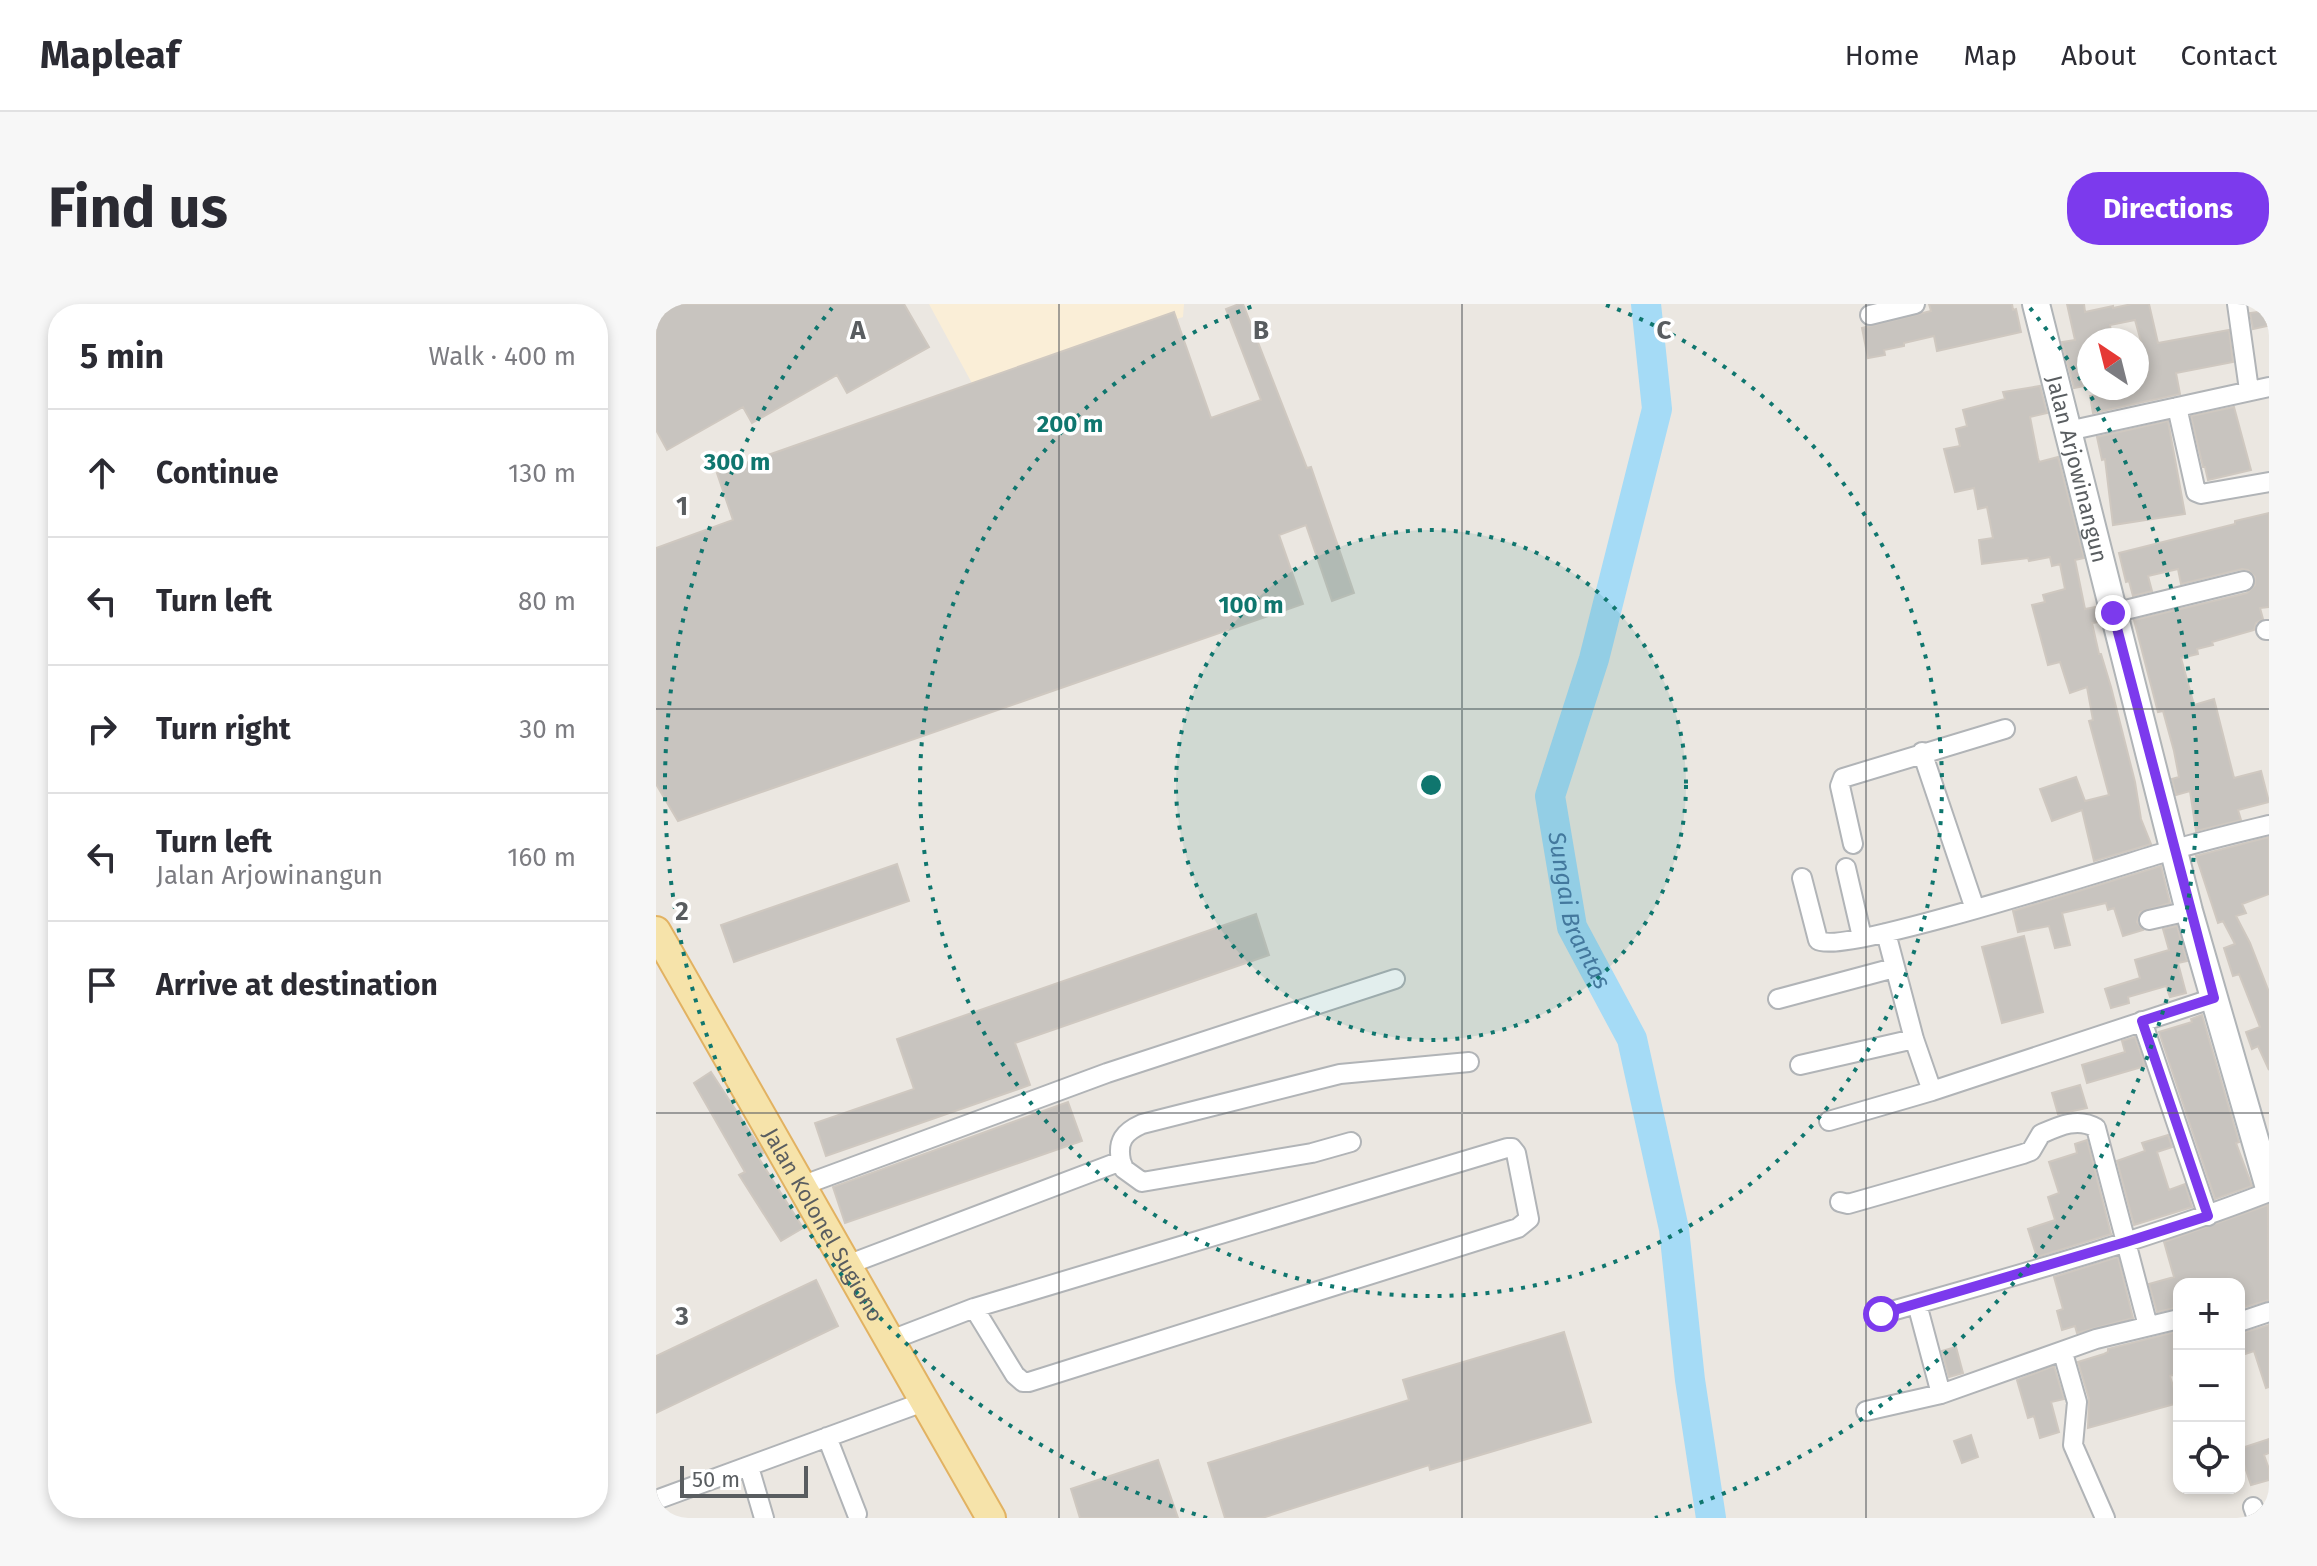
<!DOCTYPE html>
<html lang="en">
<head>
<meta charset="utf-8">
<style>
  body { margin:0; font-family:"Fira Sans",sans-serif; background:#f7f7f7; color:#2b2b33 }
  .controls { position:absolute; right:24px; bottom:24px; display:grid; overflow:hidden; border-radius:16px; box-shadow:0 4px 12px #0003 }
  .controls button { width:72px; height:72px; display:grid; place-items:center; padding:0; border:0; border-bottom:2px solid #e1e1e2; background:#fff; color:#2b2b33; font:40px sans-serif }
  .compass { position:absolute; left:1421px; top:24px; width:72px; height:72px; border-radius:50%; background:#fff; box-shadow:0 4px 12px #0003; rotate:325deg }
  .scale { position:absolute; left:24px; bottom:20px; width:128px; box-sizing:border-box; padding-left:8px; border:4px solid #595d60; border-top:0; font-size:22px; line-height:28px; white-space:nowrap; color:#595d60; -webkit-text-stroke:6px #fff; paint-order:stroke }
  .stop { position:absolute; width:24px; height:24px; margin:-18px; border:6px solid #7c3aed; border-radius:50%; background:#fff }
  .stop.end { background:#7c3aed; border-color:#fff; box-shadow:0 2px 8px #0008 }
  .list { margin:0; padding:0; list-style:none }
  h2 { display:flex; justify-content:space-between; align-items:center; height:104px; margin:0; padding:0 32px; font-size:34px }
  h2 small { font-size:26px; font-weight:400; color:#7c7c81 }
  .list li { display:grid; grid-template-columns:52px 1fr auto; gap:24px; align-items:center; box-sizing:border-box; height:128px; padding:0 32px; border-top:2px solid #e1e1e2 }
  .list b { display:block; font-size:30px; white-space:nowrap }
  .list p { margin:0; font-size:26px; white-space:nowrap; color:#7c7c81 }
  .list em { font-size:26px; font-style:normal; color:#7c7c81 }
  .icon { flex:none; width:44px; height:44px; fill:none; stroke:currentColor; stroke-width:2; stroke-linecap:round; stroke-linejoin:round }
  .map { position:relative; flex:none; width:1613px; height:1214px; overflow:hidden; border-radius:32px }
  header { display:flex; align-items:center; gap:48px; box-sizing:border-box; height:112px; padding:0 40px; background:#fff; border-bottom:2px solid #e1e1e2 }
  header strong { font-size:38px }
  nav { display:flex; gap:44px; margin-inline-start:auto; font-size:28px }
  .intro { display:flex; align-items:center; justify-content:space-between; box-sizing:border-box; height:192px; padding:0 48px }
  h1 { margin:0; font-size:56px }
  .button { padding:20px 36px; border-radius:32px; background:#7c3aed; color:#fff; font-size:28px; font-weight:700 }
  main { display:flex; gap:48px; padding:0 48px }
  aside { flex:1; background:#fff; border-radius:32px; box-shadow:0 4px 12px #0003 }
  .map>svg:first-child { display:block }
  .commercial { fill:#faeed7 }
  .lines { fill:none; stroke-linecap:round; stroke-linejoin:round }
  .river { stroke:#a5dbf6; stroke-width:30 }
  .building { fill:#c8c4bf; stroke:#cfc8c0; stroke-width:2 }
  .minor-casing { stroke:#b1b4b7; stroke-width:22 }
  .secondary-casing { stroke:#b0b4b7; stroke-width:30 }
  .primary-casing { stroke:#e2b262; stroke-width:32 }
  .minor { stroke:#fff; stroke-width:18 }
  .secondary { stroke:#fff; stroke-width:26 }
  .primary { stroke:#f6e3aa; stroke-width:28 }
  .route { stroke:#7c3aed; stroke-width:10 }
  .grid { fill:none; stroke:#595d60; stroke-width:2; stroke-opacity:0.55 }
  .ring { fill:none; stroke:#0f766e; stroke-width:4; stroke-dasharray:4 8 }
  .labels { text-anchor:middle; stroke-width:7; stroke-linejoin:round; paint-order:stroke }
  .street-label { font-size:22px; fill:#595d60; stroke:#fff }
  .water-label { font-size:24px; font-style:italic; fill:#43789d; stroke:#fff }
  .grid-label { font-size:26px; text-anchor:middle; font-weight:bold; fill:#595d60; stroke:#fff; stroke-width:7; stroke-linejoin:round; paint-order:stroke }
  .centre { fill:#0f766e; stroke:#fff; stroke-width:4 }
  .ring-label { font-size:24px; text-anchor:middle; font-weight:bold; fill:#0f766e; stroke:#fff; stroke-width:7; stroke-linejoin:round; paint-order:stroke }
</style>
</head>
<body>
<header>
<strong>Mapleaf</strong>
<nav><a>Home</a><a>Map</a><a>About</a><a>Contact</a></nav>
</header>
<div class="intro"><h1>Find us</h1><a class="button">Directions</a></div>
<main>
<aside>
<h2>5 min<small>Walk · 400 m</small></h2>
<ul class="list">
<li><svg class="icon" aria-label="ahead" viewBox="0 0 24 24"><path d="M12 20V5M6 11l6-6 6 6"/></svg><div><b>Continue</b></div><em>130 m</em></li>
<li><svg class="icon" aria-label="left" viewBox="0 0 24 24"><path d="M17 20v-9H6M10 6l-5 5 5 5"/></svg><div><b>Turn left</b></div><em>80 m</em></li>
<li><svg class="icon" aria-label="right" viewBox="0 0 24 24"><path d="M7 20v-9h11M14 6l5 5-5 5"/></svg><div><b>Turn right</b></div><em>30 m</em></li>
<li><svg class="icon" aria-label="left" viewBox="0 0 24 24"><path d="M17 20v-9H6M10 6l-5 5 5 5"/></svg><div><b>Turn left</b><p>Jalan Arjowinangun</p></div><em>160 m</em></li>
<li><svg class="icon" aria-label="arrive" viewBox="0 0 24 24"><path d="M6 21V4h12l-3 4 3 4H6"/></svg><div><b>Arrive at destination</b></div></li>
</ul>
</aside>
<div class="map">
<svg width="1613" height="1214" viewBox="0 0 1613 1214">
  <rect width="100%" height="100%" fill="#ebe7e1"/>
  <path class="commercial" d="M273 0H528L527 13 318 83Z"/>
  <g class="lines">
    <path class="river" id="s1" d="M990 0 1001 105 938 355 894 492 916 623 976 735 1018 925 1034 1076 1055 1214"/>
  </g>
  <path class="building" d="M0 0H248L273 43 191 89 181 71 96 119 87 103 11 146 0 126Z
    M583 0H587L651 164 655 163 698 289 676 297 650 221 623 231 647 300 22 517 0 480V244L77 216 61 169 518 8 555 114 605 96 570 5Z
    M1273 0H1356L1357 6 1360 5 1365 28 1281 47 1278 32 1248 39V42L1228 46 1229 51 1212 54 1206 24 1275 7Z
    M1411 0H1428L1429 8 1457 2V4L1476 0H1493L1502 39 1573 26 1577 58 1520 69 1524 90 1437 109 1434 92 1481 84V42L1486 41 1479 16 1454 21 1456 36H1433V81L1418 84 1406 38 1419 36Z
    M1608 7 1611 22 1597 25 1594 9Z
    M1384 82 1391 109 1374 113 1382 154 1383 158 1402 153 1428 254 1419 256 1429 305 1440 303 1444 318 1436 319 1443 350H1445L1455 383 1479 478 1485 515 1495 540 1438 557 1426 506 1396 517 1384 485 1420 473 1429 497 1453 491 1433 417 1437 416 1431 383 1414 389 1404 358 1392 361 1376 301 1389 298 1387 291 1409 285 1404 260 1396 262 1394 253 1373 257 1372 254 1326 260 1323 236 1337 234 1331 203 1322 205 1318 184 1299 188 1288 145 1304 142 1300 125 1311 122 1307 106 1349 95 1347 88Z
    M1578 103 1595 166 1552 176 1549 163H1547L1535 112Z
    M1512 117 1529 210 1457 221 1449 155 1446 156 1441 133Z
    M1613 209V303L1604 304 1607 315 1600 319 1598 326 1556 338 1557 341 1541 345 1542 350 1525 354 1538 401 1558 395 1578 474 1605 467 1613 498 1582 506 1585 516 1540 527 1534 487 1520 491 1516 475 1523 473 1518 447 1507 407 1502 408 1478 316 1591 289 1599 281V273L1592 266 1586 265 1525 280 1522 265 1492 272 1496 287 1477 292 1473 277 1470 278 1463 249 1579 220V217Z
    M1613 533V590L1586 600 1590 609 1580 612 1594 639 1613 688V766L1602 742 1596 745 1590 728 1604 723 1583 670 1577 672 1568 644 1579 640 1567 617 1562 619 1540 552Z
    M241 560 253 597 78 658 65 621Z
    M1505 562 1514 599 1484 608 1481 618 1487 626 1467 632 1458 604 1452 606 1450 599 1406 609 1414 641 1399 644 1393 622 1362 628 1357 607Z
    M600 610 613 651 359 739 374 781 170 852 159 819 258 785 241 735Z
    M1521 622 1531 657 1522 659 1530 689 1514 693 1510 682 1472 693 1473 699 1455 704 1449 685 1484 674 1479 656 1513 646 1507 625Z
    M1368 632 1387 708 1346 719 1326 643Z
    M1546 711 1583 838 1580 839 1596 882 1559 895 1503 728 1536 718 1535 715Z
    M1479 733 1489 762 1431 779 1426 761 1469 748 1466 737Z
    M55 768 105 845 107 849 102 853 147 924 125 937 83 871 89 868 38 779Z
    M1424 781 1431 804 1402 810 1396 789Z
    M412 798 426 837 189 919 177 883Z
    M1512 831 1516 843 1501 848 1513 886 1529 880 1536 903 1478 921 1461 857 1489 847 1486 839Z
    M1431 836 1455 930 1381 953 1372 925 1399 916 1392 893 1403 889 1393 858 1421 849 1419 840Z
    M1612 901 1613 996 1589 1003 1583 980H1523V1003L1501 1008 1493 980 1518 973 1508 938Z
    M1462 953 1477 1014 1421 1029 1419 1022 1406 1026 1401 1007 1407 1005 1398 973Z
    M160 976 182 1022 0 1109V1052Z
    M1613 1021V1083L1610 1084 1598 1047 1583 1052V1030Z
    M1523 1027V1045L1518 1047 1523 1069 1514 1072 1522 1099 1432 1124 1433 1095 1422 1058 1448 1050 1452 1048V1045Z
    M908 1028 935 1118 774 1166 773 1161 606 1214H569L552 1159 753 1096 747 1076Z
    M1300 1043 1307 1069 1293 1073 1286 1047Z
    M1398 1062 1408 1095 1395 1098 1403 1128 1384 1134 1378 1112 1372 1114 1361 1076Z
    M1315 1131 1322 1153 1306 1159 1298 1137Z
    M1613 1135V1149L1608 1151 1613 1165V1176L1595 1181 1583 1145Z
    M502 1156 522 1214H424L415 1185Z"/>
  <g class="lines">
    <g class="minor-casing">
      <path id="minor" d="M1581 0 1593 86
        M1214 11 1259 0
        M1521 103 1540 188 1545 190 1613 178
        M1412 127 1613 83
        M1457 309 1588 277
        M1610 326H1613
        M1266 448 1319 605
        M1197 540 1184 482 1187 474 1349 425
        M1190 564 1206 633
        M1146 574 1162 636C1185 652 1468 560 1513 547 1546 537 1580 529 1613 521
        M1493 616 1533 607
        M1230 629 1258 735 1276 787 1558 694
        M1122 695 1238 664
        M1486 717 1552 912
        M1144 761 1258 735
        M1173 817 1276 787
        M465 857 468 865 486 878 656 849 695 838
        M145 882 451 769 739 675
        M1184 898 1192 900 1367 850 1375 847 1385 830C1403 822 1422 813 1440 824L1492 1022
        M191 961 465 857C461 837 468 828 486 820L684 770 813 758
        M1261 1000 1285 1090
        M1225 1010C1355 973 1487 937 1613 888
        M1583 1018 1613 1008
        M235 1036 318 1004 851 844H856L860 849 873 915 862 924 373 1078H367L359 1071 318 1004
        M1407 1049 1421 1098 1417 1141 1449 1214
        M1210 1107 1285 1090 1440 1035 1523 1015
        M171 1133 201 1210
        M93 1163 108 1214
        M0 1196 270 1097
        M1597 1203 1601 1214"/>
    </g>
    <g class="secondary-casing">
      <g id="secondary">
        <path id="s2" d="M1380 0 1533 607 1613 884"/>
      </g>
    </g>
    <g class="primary-casing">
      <g id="primary">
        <path id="s3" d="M0 627 335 1214"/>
      </g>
    </g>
    <use href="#minor" class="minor"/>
    <use href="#secondary" class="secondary"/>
    <use href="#primary" class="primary"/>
  </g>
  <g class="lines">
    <path class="route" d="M1225 1010 1470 938 1552 912 1486 717 1558 694 1457 309"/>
  </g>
  <path class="grid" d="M403 0V1214M806 0V1214M1210 0V1214M0 405H1613M0 809H1613"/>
  <circle cx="775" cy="481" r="255" fill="#0f766e" fill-opacity=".12"/>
  <g class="ring">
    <circle cx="775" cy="481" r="255"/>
    <path d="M950 1A511 511 0 1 1 600 1"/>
    <path d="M551 1214A766 766 0 0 1 176 4M1374 4A766 766 0 0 1 999 1214"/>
  </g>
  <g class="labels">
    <g class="street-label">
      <text dy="8" stroke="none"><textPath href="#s2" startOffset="170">Jalan Arjowinangun</textPath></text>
      <text dy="8" stroke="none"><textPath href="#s3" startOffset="338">Jalan Kolonel Sugiono</textPath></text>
    </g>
    <g class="water-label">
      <text dy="8" stroke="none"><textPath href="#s1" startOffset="626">Sungai Brantas</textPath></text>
    </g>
  </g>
  <g class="grid-label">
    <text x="202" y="35">A</text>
    <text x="605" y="35">B</text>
    <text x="1008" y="35">C</text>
    <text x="26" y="211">1</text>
    <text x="26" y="616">2</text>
    <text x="26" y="1021">3</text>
  </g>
  <circle cx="775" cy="481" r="12" class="centre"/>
  <g class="ring-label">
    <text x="414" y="128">200 m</text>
    <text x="81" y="166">300 m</text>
    <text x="595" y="309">100 m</text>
  </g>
</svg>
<div class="controls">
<button>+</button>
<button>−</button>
<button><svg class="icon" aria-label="locate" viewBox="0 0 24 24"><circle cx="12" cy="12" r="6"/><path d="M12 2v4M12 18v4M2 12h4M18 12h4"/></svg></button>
</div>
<svg class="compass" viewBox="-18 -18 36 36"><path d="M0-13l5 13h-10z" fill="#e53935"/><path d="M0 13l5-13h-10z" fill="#7c7c81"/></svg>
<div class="scale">50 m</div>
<div class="stop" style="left:1225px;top:1010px"></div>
<div class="stop end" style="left:1457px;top:309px"></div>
</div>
</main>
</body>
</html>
